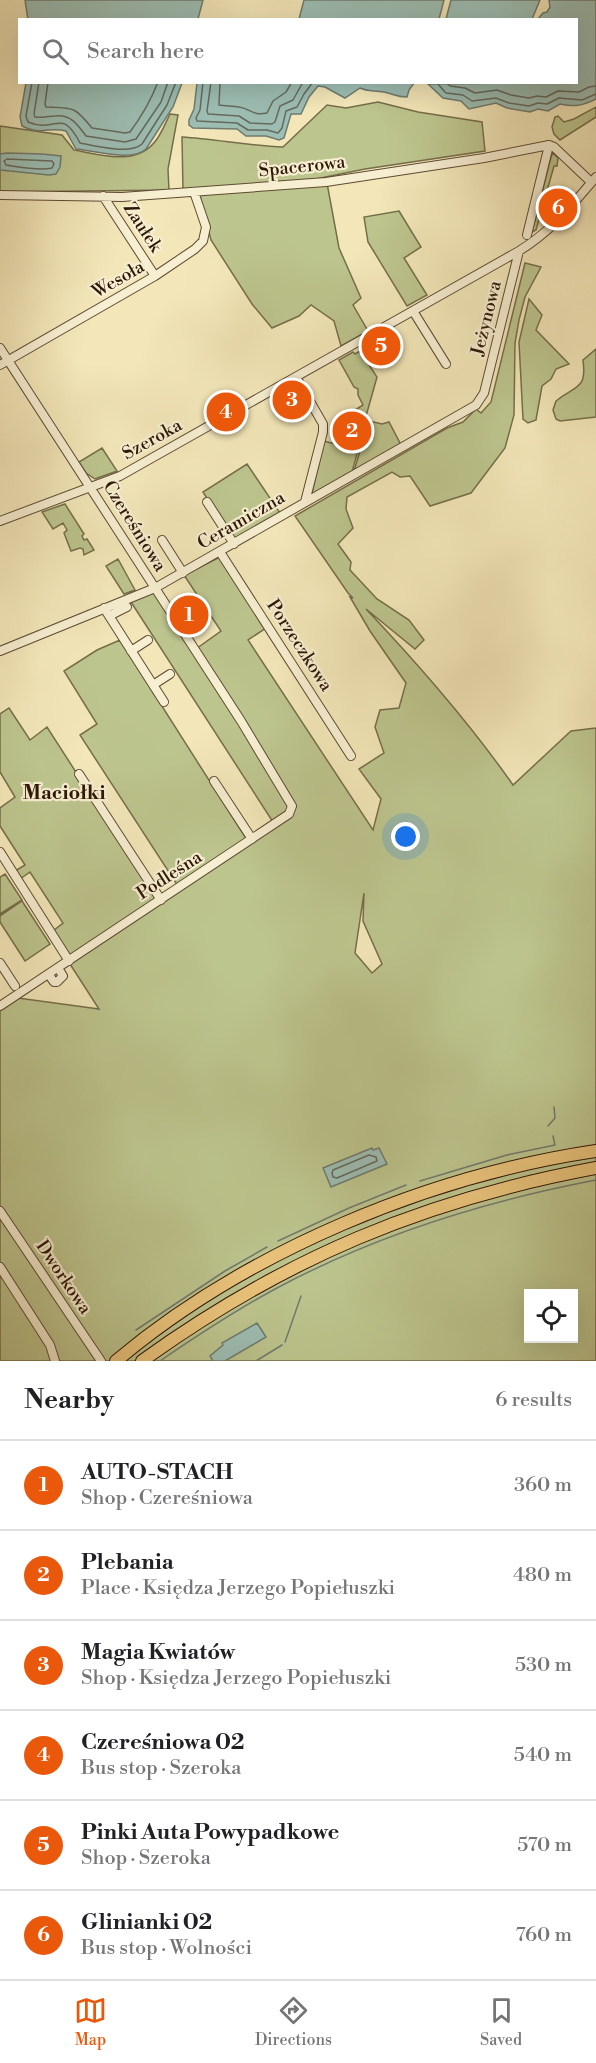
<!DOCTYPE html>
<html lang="en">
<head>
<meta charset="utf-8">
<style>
  body { margin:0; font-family:"Libre Bodoni",serif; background:#f6f6f6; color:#202124 }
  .controls { position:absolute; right:18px; bottom:18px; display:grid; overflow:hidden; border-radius:0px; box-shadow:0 6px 24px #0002 }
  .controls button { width:54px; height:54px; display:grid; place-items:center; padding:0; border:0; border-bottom:2px solid #e0e0e0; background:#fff; color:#202124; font:30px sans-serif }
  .you { position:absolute; left:406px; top:837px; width:21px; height:21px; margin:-15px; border:4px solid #fff; border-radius:50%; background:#1a73e8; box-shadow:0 0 0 9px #1a73e833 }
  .badge { display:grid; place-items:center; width:39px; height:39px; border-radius:50%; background:#ea580c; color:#fff; font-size:20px; font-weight:700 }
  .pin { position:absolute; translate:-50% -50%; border:3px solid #fff; box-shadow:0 2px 6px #0006 }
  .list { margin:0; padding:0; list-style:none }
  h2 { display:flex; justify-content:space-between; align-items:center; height:78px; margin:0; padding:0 24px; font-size:26px }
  h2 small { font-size:20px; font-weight:400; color:#757577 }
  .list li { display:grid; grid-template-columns:39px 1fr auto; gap:18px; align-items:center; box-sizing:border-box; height:90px; padding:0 24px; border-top:2px solid #e0e0e0 }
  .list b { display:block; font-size:22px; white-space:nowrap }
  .list p { margin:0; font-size:20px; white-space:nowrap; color:#757577 }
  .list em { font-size:20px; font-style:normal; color:#757577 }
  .icon { flex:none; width:33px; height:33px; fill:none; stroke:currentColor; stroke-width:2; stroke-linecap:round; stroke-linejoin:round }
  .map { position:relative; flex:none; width:596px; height:1361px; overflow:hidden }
  .search { position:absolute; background:#fff; box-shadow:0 6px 24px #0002; left:18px; right:18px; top:18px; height:66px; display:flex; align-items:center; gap:15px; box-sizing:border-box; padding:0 21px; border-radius:0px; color:#757577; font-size:22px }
  .sheet { height:618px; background:#fff }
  nav { display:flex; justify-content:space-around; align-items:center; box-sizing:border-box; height:84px; border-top:2px solid #e0e0e0; background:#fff; font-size:16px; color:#757577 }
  nav a { display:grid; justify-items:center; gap:3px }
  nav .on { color:#ea580c }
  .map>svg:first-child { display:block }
  .green { fill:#bdc58e; stroke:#756e4a; stroke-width:1.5; fill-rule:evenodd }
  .water { fill:#9dbfb5; stroke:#707b6f; stroke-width:1.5 }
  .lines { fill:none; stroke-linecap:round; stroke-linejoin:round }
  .shore { stroke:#656a5d; stroke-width:1.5 }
  .stream { stroke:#707b6f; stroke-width:1.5 }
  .minor-casing { stroke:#5e4a32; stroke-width:10 }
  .highway-casing { stroke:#2d1605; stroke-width:14 }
  .minor { stroke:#f7efd2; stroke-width:8 }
  .highway { stroke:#eac47c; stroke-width:12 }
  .labels { text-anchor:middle; stroke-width:4.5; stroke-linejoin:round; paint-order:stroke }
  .street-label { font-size:18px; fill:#2d1605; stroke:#f7efd2 }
  .neighbourhood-label { font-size:20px; font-weight:bold; fill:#2d1605; stroke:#f7efd2 }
</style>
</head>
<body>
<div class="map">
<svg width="596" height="1361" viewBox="0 0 596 1361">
  <rect width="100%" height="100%" fill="#f3e7b9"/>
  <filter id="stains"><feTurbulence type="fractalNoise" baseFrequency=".00333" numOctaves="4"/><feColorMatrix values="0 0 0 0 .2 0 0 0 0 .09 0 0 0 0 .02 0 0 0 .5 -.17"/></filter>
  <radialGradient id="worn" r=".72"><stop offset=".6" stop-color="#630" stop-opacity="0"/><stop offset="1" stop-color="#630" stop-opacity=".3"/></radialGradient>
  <path class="green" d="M378 102 418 112 482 122 485 151 365 169 306 181 183 191 182 137C216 139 249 146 283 147L327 105 346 108Z
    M596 107V117L560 140 554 134 552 127 555 117 558 116 564 122 574 119Z
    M170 114 178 115 168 169 169 190 0 192V126L62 135 74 150C102 155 138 167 157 139 162 132 166 122 170 114Z
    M553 153 558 158 557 166H554L536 230 532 232 551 157Z
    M327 183 339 248 361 298 353 305 368 331 341 346 334 321 311 305 299 316 272 328 252 304 211 240 200 196 210 193Z
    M399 211 421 247 404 258 427 295 407 306 368 242 364 217Z
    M525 263 541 267 525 297 519 320 515 343 514 415 505 448 471 493 430 506 410 476 400 477 392 472 347 497 346 509 353 528 338 544 351 562 350 570 377 599 409 620 424 640 415 649 366 609C419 665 469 722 513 785L571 731 596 728V1361H0V1010L18 998 99 1009 70 964 53 931 63 923 30 872 20 879 15 871 25 865 0 826V808L15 797 0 772V714L9 708 30 740 47 727 158 900 178 886 80 735 97 724 64 671 97 650 120 640 247 840 273 822 131 602 155 592 193 651 221 631 184 575 220 557 266 628 248 640 373 830 381 799 359 769 384 753 375 727 380 710 399 708 406 683 370 631 350 597 353 598 348 593 295 516 447 428 463 422 476 409 481 413 491 402ZM364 893 363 921 382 964 372 973 355 953ZM528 1294H574V1338H528Z
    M529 299 542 315 536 330 569 364 556 369 551 379 542 386 536 420 528 423 523 419 519 342Z
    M596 349V417L560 421 556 419 553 410 556 401C576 385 587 390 583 360Z
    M360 351 377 377 357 448 353 447 360 423 348 419 349 414 363 405 358 395V389L354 387 339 360 353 352 355 354Z
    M369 421 382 424 389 422 401 445 354 471Z
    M324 441 358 450 352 472 315 495 312 493Z
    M102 448 117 471 95 479 86 473 79 462Z
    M247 464 280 513 233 540 203 492Z
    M65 504 84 534 82 536 84 540 87 539 94 550 84 555 83 549 80 548 71 551 64 533 67 530 63 523 53 529 42 512Z
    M118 559 135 590 124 594 106 566Z
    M5 874 22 900 0 914V877Z
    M22 901 50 944 25 961 0 922V916Z"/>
  <path class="water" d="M25 0H203L198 19 28 20Z
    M304 0H444L439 19H299Z
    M451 0H540L532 19H446Z
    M549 0H596V99C583 106 574 107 560 104L548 111 538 109 530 112 507 108 496 103 469 109 461 101 443 98 428 84 576 82V20L538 19 543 13 547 12 550 7Z
    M26 83V82L182 83 173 107 146 149C132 162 95 151 76 149L66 131C50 126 40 136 22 126L20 117Z
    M197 83V82L414 83 409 90 407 97C396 97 394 94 384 92 375 90 368 92 360 88L345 98 325 87 318 86 309 97 301 114H291L284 138 279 140 266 136H246L237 129 193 128 189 125V120L194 109Z
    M7 153 42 154 61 156 60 167 56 174 49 175 0 170V154Z
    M372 1148 373 1150 379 1148 387 1164 331 1187 323 1168Z
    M257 1323 266 1337 225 1361H213L210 1356 223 1345 222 1343Z"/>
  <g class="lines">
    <path class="shore" d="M32 82 26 116 28 122C56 134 61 106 80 143 95 146 130 155 142 144L167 105 176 82
      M39 82 34 114 35 117C42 118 48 116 55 116 71 114 78 125 86 136L125 142 136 139 161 102 168 82
      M48 82 45 104 46 107C74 108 74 106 92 128L125 133 130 132C142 116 151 100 158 82
      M203 82 200 110 196 118 197 121 237 123 248 130H267L278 133 282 128 286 111 297 107 304 94 313 82
      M211 82 207 111 208 114 239 116 250 123 272 124 275 122 280 106 293 100 303 82
      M220 82 219 105C225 106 232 106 239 107 252 109 252 116 267 113L273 101 286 92 292 82
      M436 82 446 93 463 95 472 101 496 98 509 103 529 106 538 103 547 104 559 98 582 100 596 94
      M446 82 450 86 465 88 475 93 497 90 511 95 529 98 537 96 546 97 558 91 579 92 589 87 596 86
      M7 159 52 161 54 164 52 168C38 171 20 167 6 165L4 161Z
      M369 1155 376 1157 377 1161 337 1178 333 1177 332 1173 333 1170Z"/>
    <path class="stream" d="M548 1126 555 1118 554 1107
      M420 1181 507 1155 555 1145 553 1136
      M278 1241 349 1208 406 1185
      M136 1330 225 1271 267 1247
      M285 1342 301 1296
      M160 1361C198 1335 236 1310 277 1288 376 1235 486 1201 596 1180
      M256 1361 282 1345"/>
    <g class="minor-casing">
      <path id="minor" d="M0 195 122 197 326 182 484 158 549 145 554 147 591 182
        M103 196 155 276
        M527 235 549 145
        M413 311 446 364
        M0 348 241 721 292 806 289 814 0 1006
        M0 365 155 276 195 249 203 241 206 227 194 192
        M296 377 323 424V432L305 502
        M207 502 234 544
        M0 521 120 476 519 251C553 230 571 206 596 177
        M162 540 183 573
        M220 552 351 756
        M104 608 164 702
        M109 616 127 607
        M0 651 155 588 476 405 484 393 519 251
        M131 651 148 640
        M153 685 170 674
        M79 774 161 900
        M214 781 252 839
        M0 852 69 961
        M0 963 15 986
        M49 975 54 982H57L63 976 58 968
        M0 1211 101 1361
        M0 1267 50 1345 55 1361"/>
    </g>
    <g class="highway-casing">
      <path id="highway" d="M116 1361C247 1251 428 1176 596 1151
        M142 1361C285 1258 424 1200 596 1168"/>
    </g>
    <use href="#minor" class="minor"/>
    <use href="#highway" class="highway"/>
  </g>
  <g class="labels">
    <g class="street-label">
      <text transform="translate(302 166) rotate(-6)" y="6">Spacerowa</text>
      <text transform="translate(143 227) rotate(57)" y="6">Zaułek</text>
      <text transform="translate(118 279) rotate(-30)" y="6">Wesoła</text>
      <text transform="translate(486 318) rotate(-76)" y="6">Jeżynowa</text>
      <text transform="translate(152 439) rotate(-29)" y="6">Szeroka</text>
      <text transform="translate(241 520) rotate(-30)" y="6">Ceramiczna</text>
      <text transform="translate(135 526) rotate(58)" y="6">Czereśniowa</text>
      <text transform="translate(300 645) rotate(57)" y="6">Porzeczkowa</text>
      <text transform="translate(169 875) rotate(-33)" y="6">Podleśna</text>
      <text transform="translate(64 1277) rotate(56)" y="6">Dworkowa</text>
    </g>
    <g class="neighbourhood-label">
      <text x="64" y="799">Maciołki</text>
    </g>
  </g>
  <rect width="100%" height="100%" filter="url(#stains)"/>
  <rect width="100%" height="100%" fill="url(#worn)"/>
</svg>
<div class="controls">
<button><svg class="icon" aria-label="locate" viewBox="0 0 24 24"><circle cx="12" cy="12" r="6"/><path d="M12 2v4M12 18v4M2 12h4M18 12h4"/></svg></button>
</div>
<div class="you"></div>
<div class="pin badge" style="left:189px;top:615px">1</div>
<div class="pin badge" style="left:352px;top:431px">2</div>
<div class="pin badge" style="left:292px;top:400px">3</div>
<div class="pin badge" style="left:226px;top:412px">4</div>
<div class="pin badge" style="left:381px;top:346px">5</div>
<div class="pin badge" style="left:558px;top:208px">6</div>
<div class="search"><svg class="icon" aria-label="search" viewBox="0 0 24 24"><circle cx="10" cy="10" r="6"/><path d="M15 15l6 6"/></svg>Search here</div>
</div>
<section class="sheet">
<h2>Nearby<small>6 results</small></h2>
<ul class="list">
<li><span class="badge">1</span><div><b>AUTO-STACH</b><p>Shop · Czereśniowa</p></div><em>360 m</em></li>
<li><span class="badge">2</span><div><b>Plebania</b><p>Place · Księdza Jerzego Popiełuszki</p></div><em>480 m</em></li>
<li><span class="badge">3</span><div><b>Magia Kwiatów</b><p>Shop · Księdza Jerzego Popiełuszki</p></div><em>530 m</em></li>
<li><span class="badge">4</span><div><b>Czereśniowa 02</b><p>Bus stop · Szeroka</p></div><em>540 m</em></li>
<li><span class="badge">5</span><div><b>Pinki Auta Powypadkowe</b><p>Shop · Szeroka</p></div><em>570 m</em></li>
<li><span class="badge">6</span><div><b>Glinianki 02</b><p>Bus stop · Wolności</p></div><em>760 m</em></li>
</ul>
</section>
<nav>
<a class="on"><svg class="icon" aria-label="map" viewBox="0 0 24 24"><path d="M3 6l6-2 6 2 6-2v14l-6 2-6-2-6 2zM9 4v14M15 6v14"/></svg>Map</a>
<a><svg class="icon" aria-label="directions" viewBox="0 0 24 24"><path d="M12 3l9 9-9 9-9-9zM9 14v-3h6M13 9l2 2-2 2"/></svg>Directions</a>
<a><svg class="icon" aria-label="saved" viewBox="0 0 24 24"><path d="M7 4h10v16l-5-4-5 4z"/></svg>Saved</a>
</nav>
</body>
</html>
